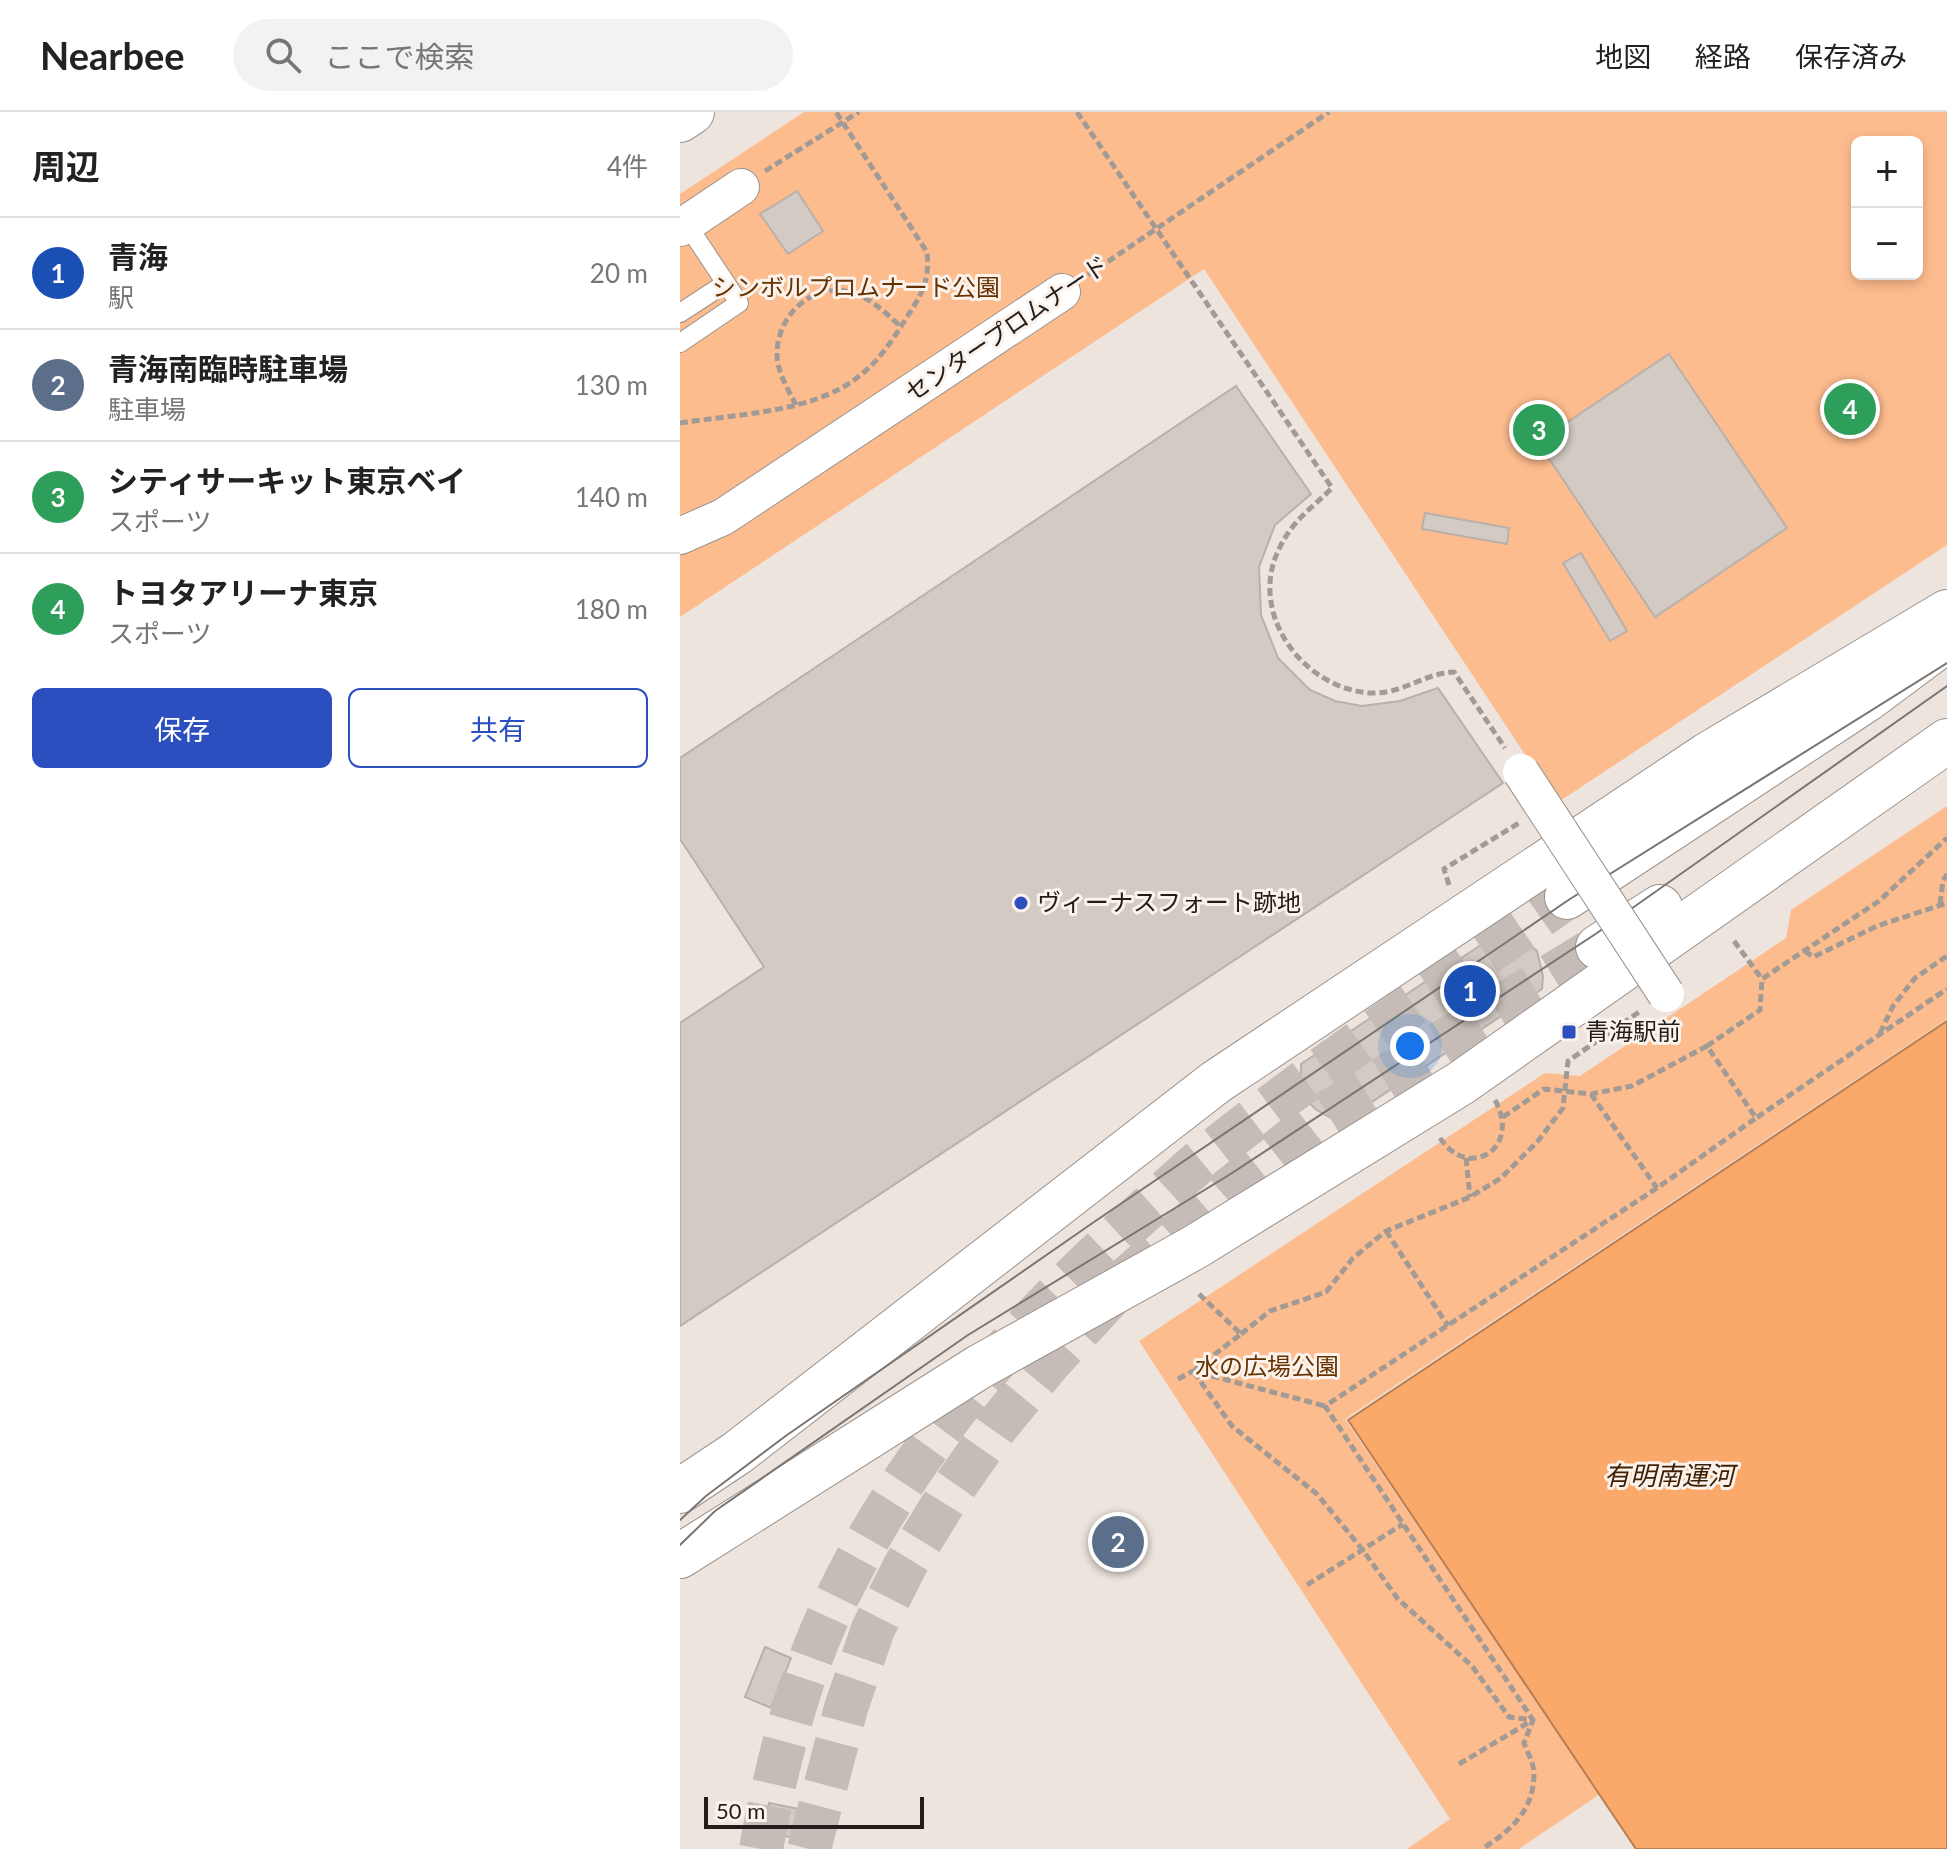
<!DOCTYPE html>
<html lang="ja">
<head>
<meta charset="utf-8">
<style>
  body { margin:0; font-family:Lato,"Noto Sans JP",sans-serif; background:#f2f2f2; color:#222 }
  .controls { position:absolute; right:24px; top:24px; display:grid; overflow:hidden; border-radius:12px; box-shadow:0 4px 12px #0003 }
  .controls button { width:72px; height:72px; display:grid; place-items:center; padding:0; border:0; border-bottom:2px solid #e0e0e0; background:#fff; color:#222; font:40px sans-serif }
  .scale { position:absolute; left:24px; bottom:20px; width:220px; box-sizing:border-box; padding-left:8px; border:4px solid #201d1b; border-top:0; font-size:22px; line-height:28px; white-space:nowrap; color:#201d1b; -webkit-text-stroke:6px #fbf2ec; paint-order:stroke }
  .you { position:absolute; left:730px; top:934px; width:28px; height:28px; margin:-20px; border:6px solid #fff; border-radius:50%; background:#1a73e8; box-shadow:0 0 0 12px #1a73e833 }
  .badge { display:grid; place-items:center; width:52px; height:52px; border-radius:50%; background:#2c4fbf; color:#fff; font-size:26px; font-weight:700 }
  .pin { position:absolute; translate:-50% -50%; border:4px solid #fff; box-shadow:0 2px 8px #0006 }
  .list { margin:0; padding:0; list-style:none }
  h2 { display:flex; justify-content:space-between; align-items:center; height:104px; margin:0; padding:0 32px; font-size:34px }
  h2 small { font-size:26px; font-weight:400; color:#767676 }
  .list li { display:grid; grid-template-columns:52px 1fr auto; gap:24px; align-items:center; box-sizing:border-box; height:112px; padding:0 32px; border-top:2px solid #e0e0e0 }
  .list b { display:block; font-size:30px; white-space:nowrap }
  .list p { margin:0; font-size:26px; white-space:nowrap; color:#767676 }
  .list em { font-size:26px; font-style:normal; color:#767676 }
  .actions { display:flex; gap:16px; padding:24px 32px }
  .actions a { flex:1; padding:18px 0; border:2px solid #2c4fbf; border-radius:12px; text-align:center; font-size:28px; color:#2c4fbf }
  .actions .main { background:#2c4fbf; color:#fff }
  .icon { flex:none; width:44px; height:44px; fill:none; stroke:currentColor; stroke-width:2; stroke-linecap:round; stroke-linejoin:round }
  .map { position:relative; flex:none; width:1267px; height:1737px; overflow:hidden }
  header { display:flex; align-items:center; gap:48px; box-sizing:border-box; height:112px; padding:0 40px; background:#fff; border-bottom:2px solid #e0e0e0 }
  header strong { font-size:38px }
  nav { display:flex; gap:44px; margin-inline-start:auto; font-size:28px }
  .search { width:560px; height:72px; background:#f2f2f2; display:flex; align-items:center; gap:20px; box-sizing:border-box; padding:0 28px; border-radius:44px; color:#767676; font-size:30px }
  main { display:flex }
  aside { flex:1; background:#fff }
  .map>svg:first-child { display:block }
  .green { fill:#fdbc8e; fill-rule:evenodd }
  .water { fill:#fba86b; stroke:#b97e53; stroke-width:2 }
  .building { fill:#d3cac4; stroke:#b9b0aa; stroke-width:2 }
  .lines { fill:none; stroke-linecap:round; stroke-linejoin:round }
  .secondary-tunnel { stroke:#c5bcb7; stroke-width:44; stroke-dasharray:44 22; stroke-linecap:butt }
  .lane-casing { stroke:#9a928c; stroke-width:20 }
  .street-casing { stroke:#9a928c; stroke-width:38 }
  .secondary-casing { stroke:#9a928c; stroke-width:46 }
  .path { stroke:#a19a95; stroke-width:5; stroke-dasharray:8 4; stroke-linecap:butt }
  .lane { stroke:#fff; stroke-width:18 }
  .street { stroke:#fff; stroke-width:36 }
  .secondary { stroke:#fff; stroke-width:44 }
  .tram { stroke:#7b7571; stroke-width:2 }
  .street-bridge-casing { stroke:#9a928c; stroke-width:38; stroke-linecap:butt }
  .street-bridge { stroke:#fff; stroke-width:36 }
  .poi-dot { fill:#2c4fbf; stroke:#fbf2ec; stroke-width:3 }
  .labels { text-anchor:middle; stroke-width:6; stroke-linejoin:round; paint-order:stroke }
  .park-label { font-size:24px; fill:#663200; stroke:#fbf2ec }
  .street-label { font-size:24px; fill:#201d1b; stroke:#fbf2ec }
  .poi-label { font-size:24px; fill:#201d1b; stroke:#fbf2ec; text-anchor:start }
  .water-label { font-size:26px; font-style:italic; fill:#402005; stroke:#fbf2ec }
</style>
</head>
<body>
<header>
<strong>Nearbee</strong>
<div class="search"><svg class="icon" aria-label="search" viewBox="0 0 24 24"><circle cx="10" cy="10" r="6"/><path d="M15 15l6 6"/></svg>ここで検索</div>
<nav><a>地図</a><a>経路</a><a>保存済み</a></nav>
</header>
<main>
<aside>
<h2>周辺<small>4件</small></h2>
<ul class="list">
<li><span class="badge" style="background:#1a4fb4">1</span><div><b>青海</b><p>駅</p></div><em>20 m</em></li>
<li><span class="badge" style="background:#5c6f8a">2</span><div><b>青海南臨時駐車場</b><p>駐車場</p></div><em>130 m</em></li>
<li><span class="badge" style="background:#2e9e5b">3</span><div><b>シティサーキット東京ベイ</b><p>スポーツ</p></div><em>140 m</em></li>
<li><span class="badge" style="background:#2e9e5b">4</span><div><b>トヨタアリーナ東京</b><p>スポーツ</p></div><em>180 m</em></li>
</ul>
<div class="actions"><a class="main">保存</a><a>共有</a></div>
</aside>
<div class="map">
<svg width="1267" height="1737" viewBox="0 0 1267 1737">
  <rect width="100%" height="100%" fill="#eee4de"/>
  <path class="green" d="M124 0H1267V433L877 691 524 157 0 505V82ZM1177 30H1237V162H1177Z
    M1267 694V907L665 1307 920 1682 839 1737H727L770 1707 459 1229 865 961 900 964 1106 826 1111 798Z"/>
  <path class="water" d="M1267 909V1737H956L668 1308Z"/>
  <path class="building" d="M117 79 143 119 108 142 80 102Z
    M989 242 1107 416 975 505 858 330Z
    M556 274 631 382 595 413 579 455 581 503 598 546 630 578 655 589 682 594 720 589 758 576 823 671 0 1214V911L84 855 0 727V646Z
    M745 401 829 416 827 432 742 417Z
    M901 441 947 519 930 529 883 451Z
    M822 819 842 827 857 839 863 864 862 877 660 1011 635 997 628 989 621 969V952Z
    M85 1535 111 1546 91 1596 65 1585Z
    M89 1691 119 1697 114 1726 83 1719Z"/>
  <g class="lines">
    <path class="secondary-tunnel" d="M81 1737C95 1660 118 1566 152 1496 225 1342 335 1215 461 1102 484 1082 506 1060 529 1042 644 951 767 870 887 785
      M129 1737 166 1596 193 1517 226 1452 270 1381 317 1314 368 1252 445 1168 546 1080 639 1006 918 835"/>
    <g class="lane-casing">
      <path id="lane" d="M0 201 46 171
        M0 231 59 191 4 108"/>
    </g>
    <g class="street-casing">
      <path id="street" d="M0 116 61 75
        M0 424 43 405 382 180"/>
    </g>
    <g class="secondary-casing">
      <path id="secondary" d="M0 8 12 0
        M887 785 1186 588 1256 536
        M918 835 980 795
        M0 1379 57 1341 536 970 1027 643 1267 500
        M0 1444 299 1255 515 1135 781 971 1267 629"/>
    </g>
    <path class="path" d="M397 0 652 376C632 396 613 408 600 435 566 500 623 578 692 581 722 582 745 561 774 560L825 636
      M85 59 179 0
      M408 163 649 0
      M116 293C108 277 97 260 97 242 97 201 136 167 176 182 194 189 207 202 221 215
      M0 311C55 302 133 301 178 265 198 250 212 229 225 208 241 183 250 171 247 140L156 0
      M769 773 764 757 839 711
      M1260 792 1263 769 1267 762
      M1054 829 1082 867
      M1125 839 1133 845 1197 814 1267 791
      M1200 921 1213 894 1235 866 1267 844
      M1027 934 1080 898 1082 867 1199 789 1267 726
      M911 982 977 1076
      M823 1005 864 977 911 982 952 974 1027 934 1076 1006 1267 877
      M760 1026C788 1069 842 1037 815 988
      M786 1046 790 1085
      M706 1119 768 1214
      M519 1182 561 1222 513 1259 552 1314 637 1382 682 1437 718 1487 792 1554 829 1605 853 1608 844 1631C847 1640 854 1651 854 1661 854 1699 831 1718 802 1737
      M561 1222 590 1199 646 1180 673 1146 706 1119 790 1085 821 1066 858 1029 883 996 888 949 962 898
      M498 1267 513 1259 645 1294
      M627 1473 723 1412
      M779 1652 853 1608 645 1294 977 1076 1076 1006"/>
    <use href="#lane" class="lane"/>
    <use href="#street" class="street"/>
    <use href="#secondary" class="secondary"/>
    <path class="tram" d="M0 1408 26 1384 107 1323 414 1110 890 787 1267 551
      M0 1433 35 1399 288 1223 549 1063 917 821 1267 574"/>
    <g class="street-bridge-casing">
      <path id="street-bridge" d="M841 660 986 882"/>
    </g>
    <use href="#street-bridge" class="street-bridge"/>
  </g>
  <g class="poi-dot">
    <circle cx="341" cy="791" r="8"/>
    <rect x="881" y="912" width="16" height="16" rx="4"/>
  </g>
  <g class="labels">
    <g class="park-label">
      <text x="176" y="184">シンボルプロムナード公園</text>
      <text x="587" y="1263">水の広場公園</text>
    </g>
    <g class="street-label">
      <text transform="translate(327 217) rotate(-34)" y="8">センタープロムナード</text>
    </g>
    <g class="poi-label">
      <text x="357" y="799">ヴィーナスフォート跡地</text>
      <text x="905" y="928">青海駅前</text>
    </g>
    <g class="water-label">
      <text x="989" y="1373">有明南運河</text>
    </g>
  </g>
</svg>
<div class="controls">
<button>+</button>
<button>−</button>
</div>
<div class="scale">50 m</div>
<div class="you"></div>
<div class="pin badge" style="left:790px;top:879px;background:#1a4fb4">1</div>
<div class="pin badge" style="left:438px;top:1430px;background:#5c6f8a">2</div>
<div class="pin badge" style="left:859px;top:318px;background:#2e9e5b">3</div>
<div class="pin badge" style="left:1170px;top:297px;background:#2e9e5b">4</div>
</div>
</main>
</body>
</html>
